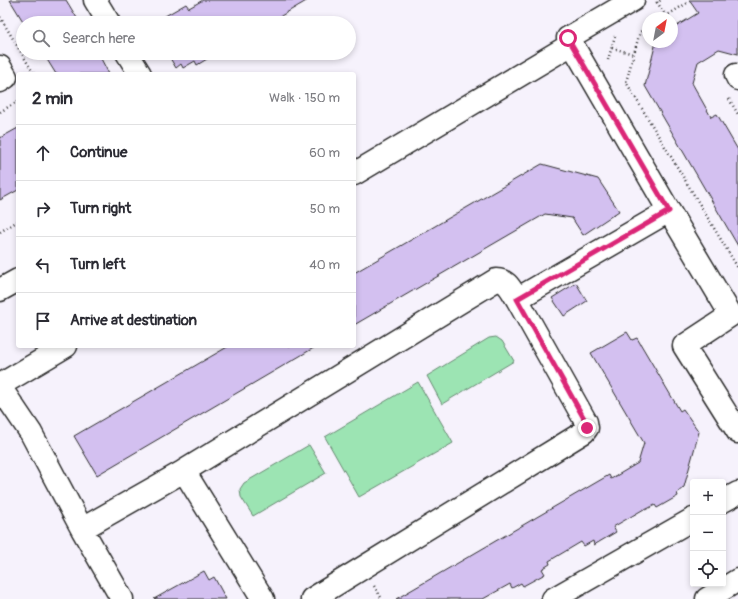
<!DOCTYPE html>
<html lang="en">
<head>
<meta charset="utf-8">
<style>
  body { margin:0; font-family:Pangolin,sans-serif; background:#f2f2f3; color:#2b2b33 }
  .controls { position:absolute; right:12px; bottom:12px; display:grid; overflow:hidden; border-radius:4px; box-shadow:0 2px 6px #0003 }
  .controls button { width:36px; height:36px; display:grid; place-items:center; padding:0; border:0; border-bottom:1px solid #e1e1e2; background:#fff; color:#2b2b33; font:20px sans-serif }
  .compass { position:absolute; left:642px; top:12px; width:36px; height:36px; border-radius:50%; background:#fff; box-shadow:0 2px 6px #0003; rotate:32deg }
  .stop { position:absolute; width:12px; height:12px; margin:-9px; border:3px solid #db2777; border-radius:50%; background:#fff }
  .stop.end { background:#db2777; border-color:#fff; box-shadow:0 1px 4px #0008 }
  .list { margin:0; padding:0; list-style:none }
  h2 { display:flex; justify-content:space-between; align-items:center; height:52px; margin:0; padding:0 16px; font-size:17px }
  h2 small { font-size:13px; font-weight:400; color:#7c7c81 }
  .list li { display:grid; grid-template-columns:26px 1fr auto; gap:12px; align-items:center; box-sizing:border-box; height:56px; padding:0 16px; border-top:1px solid #e1e1e2 }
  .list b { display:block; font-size:15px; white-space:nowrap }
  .list em { font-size:13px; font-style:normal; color:#7c7c81 }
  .icon { flex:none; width:22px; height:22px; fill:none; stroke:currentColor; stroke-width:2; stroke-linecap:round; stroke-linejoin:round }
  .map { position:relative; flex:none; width:738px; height:599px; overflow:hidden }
  .search { position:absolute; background:#fff; box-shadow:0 2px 6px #0003; left:16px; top:16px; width:340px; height:44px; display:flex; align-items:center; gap:10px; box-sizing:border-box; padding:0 14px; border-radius:22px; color:#7c7c81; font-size:15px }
  .panel { position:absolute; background:#fff; box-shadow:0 2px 6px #0003; left:16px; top:72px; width:340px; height:276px; border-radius:4px }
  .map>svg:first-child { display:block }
  .green { fill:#9ce4b3; stroke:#64886f }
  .building { fill:#d3c0f0; stroke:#2b2b2b }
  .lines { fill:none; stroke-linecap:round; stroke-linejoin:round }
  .minor-casing { stroke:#2b2b2b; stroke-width:25 }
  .path { stroke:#2b2b2b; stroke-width:2.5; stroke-dasharray:1 3; stroke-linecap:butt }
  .minor { stroke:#fff; stroke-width:22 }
  .route { stroke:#db2777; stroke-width:5 }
</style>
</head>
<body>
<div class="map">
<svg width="738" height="599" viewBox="0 0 738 599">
  <rect width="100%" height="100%" fill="#f6f2fc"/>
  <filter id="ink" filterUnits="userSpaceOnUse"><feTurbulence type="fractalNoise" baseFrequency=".025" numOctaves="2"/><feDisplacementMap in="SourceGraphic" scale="8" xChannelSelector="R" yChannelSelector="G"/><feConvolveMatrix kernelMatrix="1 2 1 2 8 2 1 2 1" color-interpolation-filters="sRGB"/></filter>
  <g filter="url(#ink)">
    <path class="green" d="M496 337 502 341 514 361 442 404 427 376 489 338Z
      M418 382 453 443 359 497 325 437Z
      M309 445 326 473 253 516 241 497 240 489 244 483Z"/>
    <path class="building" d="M10 0H66L80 23H24Z
      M203 0H308L269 23H153L186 4 189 8Z
      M689 0H738V54L719 49 698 62 692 83 711 117 717 114 738 150V246L645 86 656 42H672V29L698 13Z
      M43 53H98L109 74H56Z
      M167 53H217L197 65 195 61 183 68 181 64 176 68Z
      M18 128V190L0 200V138Z
      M542 164 598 179 619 211 583 235 572 218 545 214 354 325V273Z
      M576 283 587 301 564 316 552 298Z
      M627 332 632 340 637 338 680 411 683 409 699 432 684 487 677 493 678 496 657 508 655 505 645 510 644 509 613 527 616 532 594 545 593 541 584 546 581 542 549 561 550 564 542 569 545 574 523 586 521 583 512 588 510 584 483 599H396L609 475 611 479 638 463 644 443 591 353Z
      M229 346H317L97 475 74 436Z
      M204 571 209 580 214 577 226 599H154Z"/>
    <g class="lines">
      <g class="minor-casing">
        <path id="minor" d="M95 0 109 23
          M572 44 568 38 633 0
          M127 53 140 74
          M0 67 6 77 0 81
          M736 75 738 79
          M354 174 572 44 669 211
          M0 290 18 280
          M0 385 66 346
          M0 387 31 433 82 529 122 599
          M184 471 496 280C508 280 511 290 517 299
          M723 501 738 493
          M82 529 184 471 263 599
          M312 599 584 432 587 428 586 422 517 299 669 211 731 315 684 346 738 432
          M553 599 693 519
          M707 599 738 580"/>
      </g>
      <path class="path" d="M657 2 666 16 692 0
        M656 3 661 0
        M0 17 34 74
        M648 27 640 32 626 82 738 268
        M612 48 634 54
        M608 60 615 36
        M729 99 738 114
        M0 112 18 101
        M0 232 18 221
        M374 586 382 599"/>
      <use href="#minor" class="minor"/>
    </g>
  </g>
  <g class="lines" filter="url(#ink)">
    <path class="route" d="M568 38 669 211 517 299 586 422 587 428"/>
  </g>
</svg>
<div class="controls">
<button>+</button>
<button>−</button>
<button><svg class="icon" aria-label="locate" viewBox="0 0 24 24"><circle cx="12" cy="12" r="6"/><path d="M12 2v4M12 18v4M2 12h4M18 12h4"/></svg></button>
</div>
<svg class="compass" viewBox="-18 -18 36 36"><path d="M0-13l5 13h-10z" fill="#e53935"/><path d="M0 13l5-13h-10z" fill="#7c7c81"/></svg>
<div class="stop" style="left:568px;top:38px"></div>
<div class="stop end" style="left:587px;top:428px"></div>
<div class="search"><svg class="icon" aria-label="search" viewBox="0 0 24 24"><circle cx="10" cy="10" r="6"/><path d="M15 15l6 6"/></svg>Search here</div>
<section class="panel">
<h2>2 min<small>Walk · 150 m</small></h2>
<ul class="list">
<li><svg class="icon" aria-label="ahead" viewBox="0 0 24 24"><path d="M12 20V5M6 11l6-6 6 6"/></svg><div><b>Continue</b></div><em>60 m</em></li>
<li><svg class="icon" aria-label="right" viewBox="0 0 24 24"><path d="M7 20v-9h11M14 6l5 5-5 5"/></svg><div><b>Turn right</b></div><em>50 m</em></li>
<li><svg class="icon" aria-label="left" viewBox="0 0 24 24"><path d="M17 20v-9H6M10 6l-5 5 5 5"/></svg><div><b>Turn left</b></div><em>40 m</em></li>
<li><svg class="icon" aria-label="arrive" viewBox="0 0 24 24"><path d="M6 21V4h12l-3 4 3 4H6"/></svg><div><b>Arrive at destination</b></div></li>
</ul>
</section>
</div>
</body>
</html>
